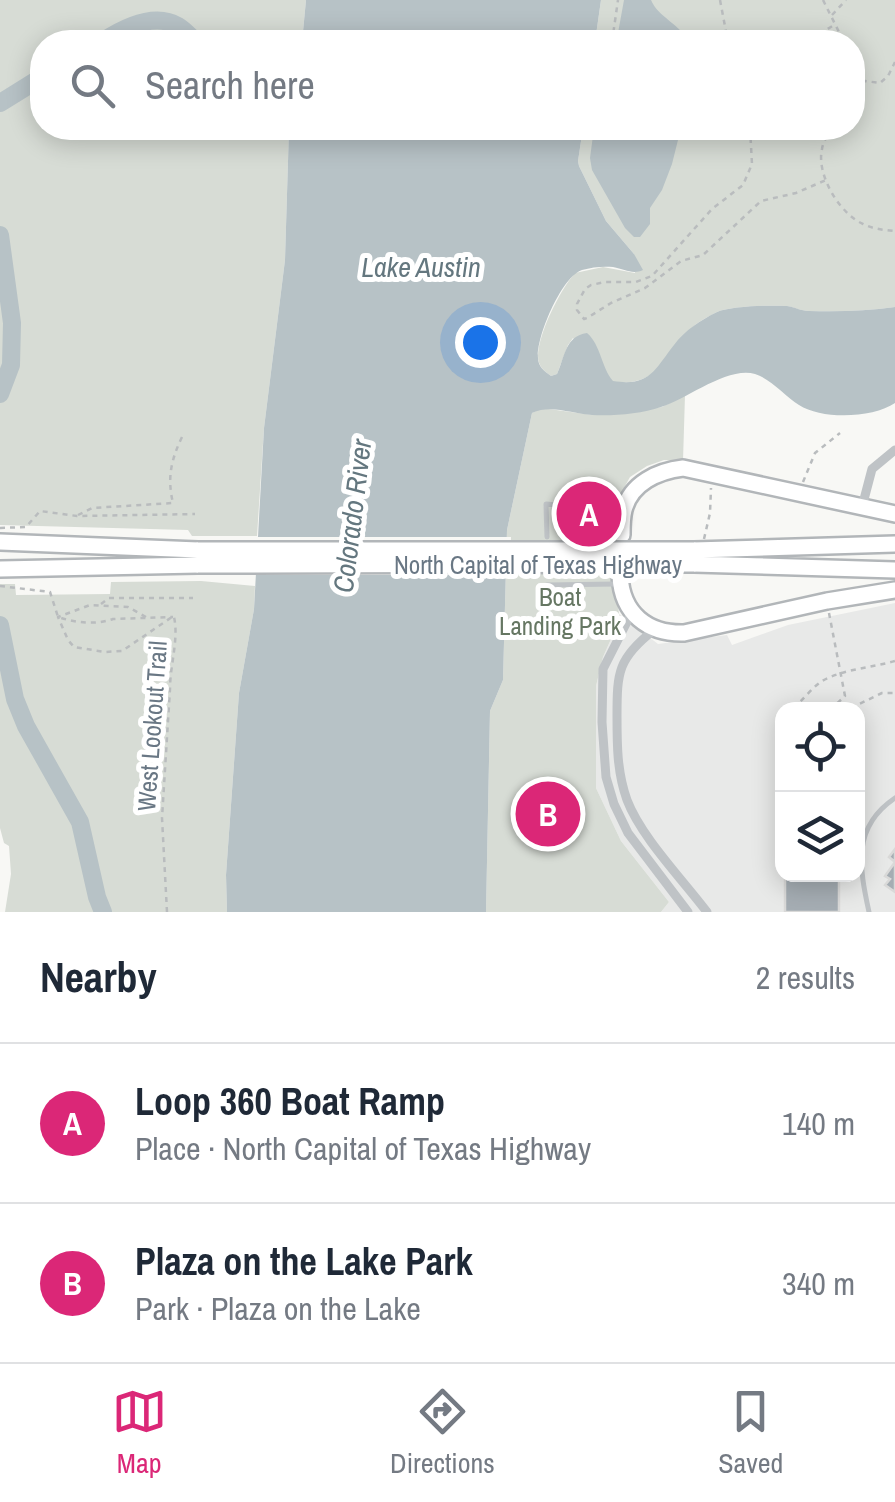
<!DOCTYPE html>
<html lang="en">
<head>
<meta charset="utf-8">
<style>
  body { margin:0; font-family:"Archivo Narrow",sans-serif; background:#f6f6f7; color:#1f2937 }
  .controls { position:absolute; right:30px; bottom:30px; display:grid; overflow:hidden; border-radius:20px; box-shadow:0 5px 25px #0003 }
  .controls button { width:90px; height:90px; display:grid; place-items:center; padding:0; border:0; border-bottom:2px solid #e0e1e3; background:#fff; color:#1f2937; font:50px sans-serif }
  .you { position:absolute; left:480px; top:342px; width:35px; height:35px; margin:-25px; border:8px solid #fff; border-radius:50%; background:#1a73e8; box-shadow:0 0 0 15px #1a73e833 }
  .badge { display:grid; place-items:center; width:65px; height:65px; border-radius:50%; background:#db2777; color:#fff; font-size:32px; font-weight:700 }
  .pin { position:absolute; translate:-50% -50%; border:5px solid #fff; box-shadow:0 2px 10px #0006 }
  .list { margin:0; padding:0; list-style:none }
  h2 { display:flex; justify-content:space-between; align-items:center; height:130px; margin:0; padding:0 40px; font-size:42px }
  h2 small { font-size:32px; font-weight:400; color:#747a83 }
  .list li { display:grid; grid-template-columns:65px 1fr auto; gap:30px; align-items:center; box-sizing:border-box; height:160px; padding:0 40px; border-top:2px solid #e0e1e3 }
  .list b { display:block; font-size:38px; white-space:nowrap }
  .list p { margin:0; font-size:32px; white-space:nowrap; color:#747a83 }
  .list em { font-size:32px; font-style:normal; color:#747a83 }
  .icon { flex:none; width:55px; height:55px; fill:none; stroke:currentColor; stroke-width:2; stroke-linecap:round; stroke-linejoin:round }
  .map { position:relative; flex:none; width:895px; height:912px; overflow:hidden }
  .search { position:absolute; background:#fff; box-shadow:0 5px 25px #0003; left:30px; right:30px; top:30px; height:110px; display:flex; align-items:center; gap:25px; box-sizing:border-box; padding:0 35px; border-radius:40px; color:#747a83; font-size:38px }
  .sheet { height:450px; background:#fff }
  nav { display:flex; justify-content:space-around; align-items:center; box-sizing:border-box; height:140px; border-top:2px solid #e0e1e3; background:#fff; font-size:28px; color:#747a83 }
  nav a { display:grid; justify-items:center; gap:5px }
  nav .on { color:#db2777 }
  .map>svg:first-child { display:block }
  .built { fill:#e8e9e8; fill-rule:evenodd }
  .green { fill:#d7dcd5 }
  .water { fill:#b7c2c6 }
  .pier { fill:#f8f8f5 }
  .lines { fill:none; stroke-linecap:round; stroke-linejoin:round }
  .river { stroke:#b7c2c6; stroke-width:18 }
  .building { fill:#a5adb3; stroke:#d9d9d8; stroke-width:2.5 }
  .trunk-casing { stroke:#b2b6b9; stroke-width:20 }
  .path { stroke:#b9bcbe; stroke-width:2.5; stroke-dasharray:5 5; stroke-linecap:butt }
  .service { stroke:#bfc3c6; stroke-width:5 }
  .minor { stroke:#bfc3c6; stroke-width:9 }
  .trunk { stroke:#fff; stroke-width:15 }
  .trunk-bridge-casing { stroke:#b2b6b9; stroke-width:20; stroke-linecap:butt }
  .trunk-bridge { stroke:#fff; stroke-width:15 }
  .labels { text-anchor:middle; stroke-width:10; stroke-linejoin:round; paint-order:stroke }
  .street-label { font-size:25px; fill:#697784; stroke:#fff }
  .park-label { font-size:25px; fill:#667763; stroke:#fff }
  .water-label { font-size:28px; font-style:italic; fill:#64777f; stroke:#fff }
</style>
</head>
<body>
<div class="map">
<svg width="895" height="912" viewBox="0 0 895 912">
  <rect width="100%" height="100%" fill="#f8f8f5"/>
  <path class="built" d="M895 603V912H661L669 902 621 841 596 788V686L603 657 615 630 619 614 658 644 727 635 732 645 788 625ZM782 709H858V874H782Z"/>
  <path class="green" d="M0 0H306L302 42H42V128H289L285 260 264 428 257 536H192L188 530 0 525Z
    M601 0H895V307C867 311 838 312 809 311 801 311 794 307 787 306 771 305 730 306 717 312 708 317 698 321 691 329 664 356 659 387 613 382L573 338 568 345 557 374 551 376C544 371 538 366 538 356 538 334 560 290 575 273L603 267 635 273 634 254 606 221 579 166 578 161 583 128H852V42H595Z
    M685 395 683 461 664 460 647 466 630 477 619 497 610 533 619 614 615 630 603 657 596 686V788L621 841 669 902 661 912H486L490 711 503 680 507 530 532 413 542 408 592 415 662 407Z
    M201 581 255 586 254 609 239 693 226 875 227 912H5L11 874 9 846 4 843 0 828V584H15L16 595 110 594 111 582Z"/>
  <path class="water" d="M306 0H601L595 42H302Z
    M624 0H651C658 17 680 24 689 42H619L618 33Z
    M289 128H583L578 161 579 166 606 221 634 254 643 270C632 275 625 269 613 267 604 266 592 267 582 270 562 276 536 337 538 358 538 366 544 371 551 376L557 374C565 357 565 336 587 333 601 345 601 367 613 381 650 387 655 369 674 345 685 330 701 320 717 312 730 306 771 305 787 306 795 307 801 311 809 311 838 312 867 311 895 307V403C873 418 822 420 799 405 785 396 771 379 755 374 728 366 687 399 661 407 641 414 614 416 592 415 572 414 551 404 532 413L507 530 503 680 490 711 486 912H227L226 875 239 693 254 609 264 428 285 260Z
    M594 128H681L672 164 662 190 650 208V224L640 237H634L625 228 592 170 590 158Z"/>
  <path class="pier" d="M252 537H511L510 575H250Z"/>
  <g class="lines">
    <path class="river" d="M102 42C123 28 154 12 178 26 185 30 191 38 197 42
      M0 103 42 77
      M0 235 12 323 11 365 0 394
      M0 625 15 699 26 726 80 822 97 897 103 912"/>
  </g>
  <path class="building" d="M895 849V892L885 885 890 879 885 876 895 862 889 857Z
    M785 874H839V912H785Z"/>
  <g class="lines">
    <g class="trunk-casing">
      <path id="trunk" d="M622 535C622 527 622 518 624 510 631 483 658 471 683 468L895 514
        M0 542 198 550
        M694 550 895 544
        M694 564 895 570
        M0 569 198 565
        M620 576C622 614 648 634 684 633L827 601 895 590"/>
    </g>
    <path class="path" d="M720 0 728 42
      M823 0 844 42
      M832 15 846 0
      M612 42 618 0
      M813 42 821 33 834 25
      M852 84 865 81 880 83 888 76 895 62
      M750 128 752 164 743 185 712 209 652 276 636 282H605L591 285 585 289 577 304V310L584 319 587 318 611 303 645 288 681 261 703 255 761 201 796 193 826 180
      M833 128C828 134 823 142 822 149 816 175 840 214 863 224 873 229 884 230 895 231
      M803 482 815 453 840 433
      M78 515 92 508 173 503C167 478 171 460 182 437
      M0 528 26 527 40 511 77 516 195 514
      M704 539 710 513 711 488
      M0 586 50 592 58 617C76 623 96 625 113 619L173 617
      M101 604 109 598H193
      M829 613 845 696 831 709
      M146 617 128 607 90 605 58 617 68 640 74 647 105 652 122 651 172 617
      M835 708 851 707
      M801 709 798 704C805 697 813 687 822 681 843 669 871 668 895 661
      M852 709 853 707 882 693H895
      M167 912 162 818 170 689C170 665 179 639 174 617"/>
    <path class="service" d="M547 537 546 504 620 511
      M503 623 544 622 547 585 616 584
      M869 912C859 866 852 827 895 798"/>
    <path class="minor" d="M862 507 872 469 895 450
      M632 612 603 669 602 722 606 777 614 804 628 833 688 912
      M654 630C618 658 617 672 617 716 617 745 617 772 627 800 641 837 683 880 707 912"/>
    <use href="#trunk" class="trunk"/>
    <g class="trunk-bridge-casing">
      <path id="trunk-bridge" d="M198 550H694
        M198 565 694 564"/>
    </g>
    <use href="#trunk-bridge" class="trunk-bridge"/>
  </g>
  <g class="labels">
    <g class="street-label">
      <text x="538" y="574">North Capital of Texas Highway</text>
      <text transform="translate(152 726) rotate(-86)" y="9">West Lookout Trail</text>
    </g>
    <g class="park-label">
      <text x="560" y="606">Boat<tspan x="560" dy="29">Landing Park</tspan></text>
    </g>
    <g class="water-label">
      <text x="421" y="277">Lake Austin</text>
      <text transform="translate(352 516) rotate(-83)" y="10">Colorado River</text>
    </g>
  </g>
</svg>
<div class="controls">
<button><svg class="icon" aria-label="locate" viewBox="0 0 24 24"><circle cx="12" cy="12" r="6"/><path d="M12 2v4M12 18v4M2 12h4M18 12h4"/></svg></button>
<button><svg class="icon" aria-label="layers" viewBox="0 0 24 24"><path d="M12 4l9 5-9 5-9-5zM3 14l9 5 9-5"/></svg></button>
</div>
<div class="you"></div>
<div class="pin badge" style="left:589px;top:514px">A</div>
<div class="pin badge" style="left:548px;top:814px">B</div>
<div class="search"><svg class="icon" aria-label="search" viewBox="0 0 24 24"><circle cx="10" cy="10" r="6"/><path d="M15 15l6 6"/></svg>Search here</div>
</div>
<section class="sheet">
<h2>Nearby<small>2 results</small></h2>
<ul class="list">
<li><span class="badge">A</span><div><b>Loop 360 Boat Ramp</b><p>Place · North Capital of Texas Highway</p></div><em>140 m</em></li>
<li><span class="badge">B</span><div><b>Plaza on the Lake Park</b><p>Park · Plaza on the Lake</p></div><em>340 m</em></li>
</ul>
</section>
<nav>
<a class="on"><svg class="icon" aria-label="map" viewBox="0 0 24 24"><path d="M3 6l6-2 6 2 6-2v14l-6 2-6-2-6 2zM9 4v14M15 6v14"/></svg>Map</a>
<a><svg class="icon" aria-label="directions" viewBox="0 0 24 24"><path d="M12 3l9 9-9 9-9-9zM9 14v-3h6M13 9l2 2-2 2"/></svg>Directions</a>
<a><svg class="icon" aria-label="saved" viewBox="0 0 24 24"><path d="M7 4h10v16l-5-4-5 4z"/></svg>Saved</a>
</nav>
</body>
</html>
